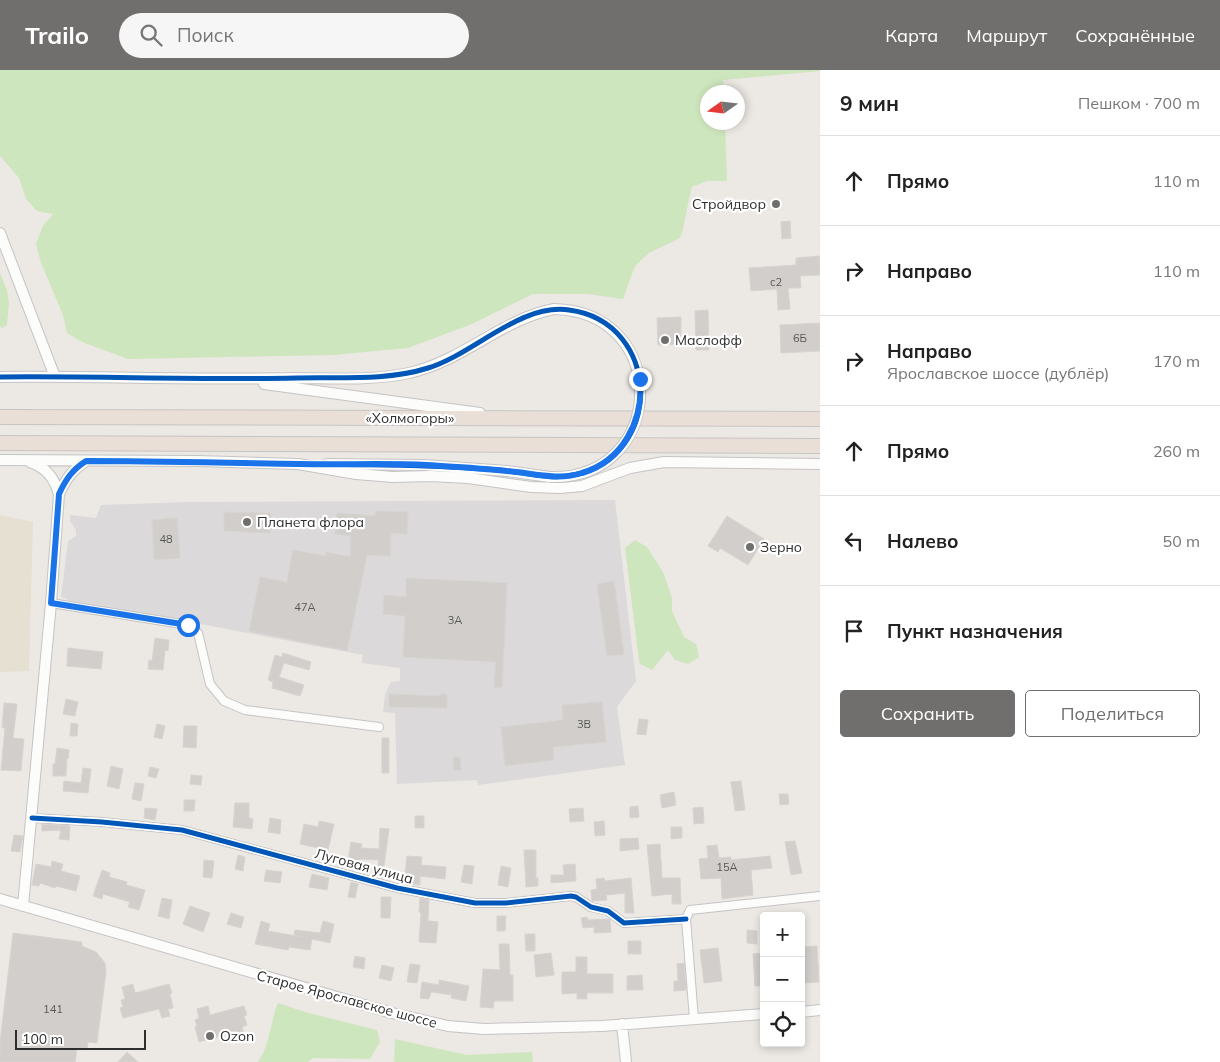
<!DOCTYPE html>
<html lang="ru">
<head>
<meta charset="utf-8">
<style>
  body { margin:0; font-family:Mulish,sans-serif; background:#f6f6f6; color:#222 }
  .controls { position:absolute; right:15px; bottom:15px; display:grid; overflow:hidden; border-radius:5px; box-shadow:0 2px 8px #0003 }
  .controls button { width:45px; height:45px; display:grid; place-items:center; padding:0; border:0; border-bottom:1px solid #e0e0e0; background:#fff; color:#222; font:25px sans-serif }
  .compass { position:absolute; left:700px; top:15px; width:45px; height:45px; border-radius:50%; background:#fff; box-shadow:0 2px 8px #0003; rotate:256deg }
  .scale { position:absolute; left:15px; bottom:12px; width:131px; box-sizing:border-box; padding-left:5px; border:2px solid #2e2e2e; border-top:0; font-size:14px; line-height:18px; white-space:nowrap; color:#2e2e2e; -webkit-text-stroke:4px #fff; paint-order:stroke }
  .stop { position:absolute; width:15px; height:15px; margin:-11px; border:4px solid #1a73e8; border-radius:50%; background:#fff }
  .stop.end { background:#1a73e8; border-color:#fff; box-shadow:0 1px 5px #0008 }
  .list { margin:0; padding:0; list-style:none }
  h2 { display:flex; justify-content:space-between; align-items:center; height:65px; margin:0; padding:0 20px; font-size:21px }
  h2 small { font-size:16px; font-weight:400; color:#767676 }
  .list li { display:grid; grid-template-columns:32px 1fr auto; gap:15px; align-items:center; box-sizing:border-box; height:90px; padding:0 20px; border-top:1px solid #e0e0e0 }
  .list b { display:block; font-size:19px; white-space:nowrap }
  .list p { margin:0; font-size:16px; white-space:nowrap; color:#767676 }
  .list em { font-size:16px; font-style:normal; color:#767676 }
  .actions { display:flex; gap:10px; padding:15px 20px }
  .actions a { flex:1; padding:11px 0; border:1px solid #706f6e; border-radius:5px; text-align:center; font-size:18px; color:#706f6e }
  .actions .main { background:#706f6e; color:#fff }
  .icon { flex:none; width:28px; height:28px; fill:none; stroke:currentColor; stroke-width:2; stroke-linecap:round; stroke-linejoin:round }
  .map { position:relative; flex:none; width:820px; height:992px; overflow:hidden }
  header { display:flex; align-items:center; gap:30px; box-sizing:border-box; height:70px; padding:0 25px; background:#706f6e; color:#fff }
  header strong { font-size:24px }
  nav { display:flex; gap:28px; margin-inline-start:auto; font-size:18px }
  .search { width:350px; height:45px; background:#f6f6f6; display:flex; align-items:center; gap:12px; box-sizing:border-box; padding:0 18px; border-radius:28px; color:#767676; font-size:19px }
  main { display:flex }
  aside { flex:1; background:#fff }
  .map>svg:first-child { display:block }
  .industrial { fill:#dcd9db }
  .education { fill:#e6e0d3 }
  .green { fill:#cee6be }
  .building { fill:#d1cecb; stroke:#d7d4d0 }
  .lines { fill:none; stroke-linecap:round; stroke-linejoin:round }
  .street-casing { stroke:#c5c4c5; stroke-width:10 }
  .secondary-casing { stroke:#c5c4c5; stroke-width:12 }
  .highway-casing { stroke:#c6c5c4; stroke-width:16 }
  .street { stroke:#fcfcfb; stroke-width:8 }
  .secondary { stroke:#fcfcfb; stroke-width:10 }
  .highway { stroke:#eadfd6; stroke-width:14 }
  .secondary-bridge-casing { stroke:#c5c4c5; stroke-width:12; stroke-linecap:butt }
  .secondary-bridge { stroke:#fcfcfb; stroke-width:10 }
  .cycleway-casing { stroke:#fff; stroke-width:8 }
  .cycleway { stroke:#0057b8; stroke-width:5 }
  .route { stroke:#1a73e8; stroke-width:6 }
  .poi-dot { fill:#706f6e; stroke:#fff; stroke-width:2 }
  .labels { text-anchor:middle; stroke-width:4.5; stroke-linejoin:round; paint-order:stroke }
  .number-label { font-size:11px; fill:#585857 }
  .poi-label { font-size:14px; fill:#2e2e2e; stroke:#fff; text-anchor:start }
  .street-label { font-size:14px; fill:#2e2e2e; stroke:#fff }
</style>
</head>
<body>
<header>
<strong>Trailo</strong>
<div class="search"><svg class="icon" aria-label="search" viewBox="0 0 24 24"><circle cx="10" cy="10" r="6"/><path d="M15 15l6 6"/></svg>Поиск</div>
<nav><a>Карта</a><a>Маршрут</a><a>Сохранённые</a></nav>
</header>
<main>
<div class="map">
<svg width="820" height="992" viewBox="0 0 820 992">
  <rect width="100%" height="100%" fill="#ece8e4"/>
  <path class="industrial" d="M615 430 636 611 617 637 625 695 478 715 477 710 397 714 395 643 383 642 385 624 391 612 400 611V598L362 593 363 585 185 551 73 532 61 527 68 471 76 466V460L70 451V445L96 448 101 435 188 432Z"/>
  <path class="education" d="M0 445 33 452 29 601 0 602Z"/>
  <path class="green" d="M0 0H820V1L723 10 724 22H708V52L725 53 727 111H707L692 117C687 134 686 151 680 168L649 183 635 196 623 229 587 224H533L472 254 408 278 334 285 128 289 82 272 67 263 63 245 41 193 36 174 43 156 53 144 37 141 26 129 19 108 0 86Z
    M0 203 7 220 9 233 7 255 2 258 0 256Z
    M635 470 647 477 663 502 672 528V541L684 567 696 574 699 587 688 594 675 590 668 580 652 600 640 594 639 591 625 478Z
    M278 933 305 942 377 960 380 972 370 989 313 988 308 992H258C270 975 270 952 278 933Z
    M395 969 467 985 532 982 533 992H394Z"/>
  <path class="building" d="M790 151 791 168 782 169 781 152Z
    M820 186V205L800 206 801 218H788L790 239 778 240 777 219 751 221 749 198 796 195V188Z
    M708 240 709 280H696L695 241Z
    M681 247V274L658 275 657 248Z
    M820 253V281L781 283 780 255Z
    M376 441 408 442 407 464 391 463 390 486 367 485 347 581 249 561 260 507 287 512 293 480 326 486V482L350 487 351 466 335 464 337 443 375 446Z
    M224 442 271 443 270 463 224 461Z
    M727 446 764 469 748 495 720 478 718 482 708 476Z
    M177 448 180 488 154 490 152 450Z
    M406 508 507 513 502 618 494 617 496 592 403 587 405 546 383 544 384 525 406 527Z
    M614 511 624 584 607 586 597 514Z
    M155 568 169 570 168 581 165 580 163 600 148 599 149 590 152 591Z
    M68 578 103 582 101 599 67 596Z
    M283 583 311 592 309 600 284 593 279 607 304 615 300 626 272 618 273 612 268 610 275 585 282 587Z
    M389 624 440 626V624H447V638L389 637Z
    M66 629 78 632 75 646 63 644Z
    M602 632 606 672 553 677 554 690 505 696 501 657 563 650 562 635Z
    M4 633 17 634 13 668 24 669 21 701 1 700 5 658H2Z
    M639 649 648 650 646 665 637 664Z
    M71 653 78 654 77 666H70Z
    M157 654 165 656 162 669 154 667Z
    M184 656H197L196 678 183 677Z
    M382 668H389V703H382Z
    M57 678 69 680 68 689 67 688 66 706H53V694H55Z
    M453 687H460L461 700H454Z
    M111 696 123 699 119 719 107 716Z
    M150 697 159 699 156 708 148 706Z
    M83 698 91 699 88 723 63 721 64 711 81 713Z
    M191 705 202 706 201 715 190 714Z
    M741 711 745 740 735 741 731 712Z
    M135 713 144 714 141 731 132 729Z
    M674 722 676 735 662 738 660 725Z
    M779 724H788L789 734 780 735Z
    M184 730H195L194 741H184Z
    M235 733H249V748L253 749 252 759 233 757Z
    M638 736 639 747 630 748V737Z
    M703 737 704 753 694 754 693 738Z
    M145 738 157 739 155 750 144 748Z
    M583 738 584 751 570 752 569 739Z
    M415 746H424V758H415Z
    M270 748 281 750 280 764 268 762Z
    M319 751 334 754 328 780 300 774 304 754 318 757Z
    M604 751 605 765 595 766 594 752Z
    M42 754 70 756 69 770 59 769 61 760 42 761Z
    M671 757H682V768L671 769Z
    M380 758 389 759 384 796H378L379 790 360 789 359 792 348 790 351 772 362 774 361 778 379 779Z
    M14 765 23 766 20 782 11 781Z
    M638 768 639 779 620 781V769Z
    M795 771 802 803 791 805 785 772Z
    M660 774 662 808H680L681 834H672V824L652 826 647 775Z
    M717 775 719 788 731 787V790L770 786 772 798 751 800 753 825 722 829 721 808 701 809 699 789 708 788 707 776Z
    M524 780H536V808H538V816L526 817Z
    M238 785 245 787 243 801 235 799Z
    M407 786 422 787 421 795 446 797 445 809 420 806V815L404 814Z
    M204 790 214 791 212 808 203 807Z
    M52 791 63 794 61 801 80 806 76 821 56 816 55 818 40 813 39 816 32 815 36 794 51 797Z
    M575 794 576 811 551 813V805H564L563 795Z
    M464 795 474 796 472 814 461 812Z
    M501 796 511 798 508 817 498 815Z
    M102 800 110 803 109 807 127 812 126 815 145 820 139 840 128 837 130 832 103 824 102 829 93 826Z
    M266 800 282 802 280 813 264 811Z
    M312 804 329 808 327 820 309 817Z
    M604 808 605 811 631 808 634 843H625V823L606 825 607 830 592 831 591 820 597 819 596 809Z
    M351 812 358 814 355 828 348 827Z
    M381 827H391L390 848H381Z
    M162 828 172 830 169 849 158 846Z
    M420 828 429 830 428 851 438 852 436 873 419 872 421 843 419 842Z
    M190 836 210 843 203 862 183 854Z
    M231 843 244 847 241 858 227 854Z
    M497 846H506L505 861H497Z
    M587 847 588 850 610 849 611 862 594 863V857L583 858 581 848Z
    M261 851 270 854 268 861 302 867 294 865 295 860 320 863 323 851 334 854 330 873 312 869 310 880 289 877 288 880 255 874Z
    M747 860 757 861V874L747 873Z
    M13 863 82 872V876L96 882 105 893 106 902 97 973 88 972 87 980 77 979 75 992H0V972Z
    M525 864H535V881H526Z
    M628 871H641V884H628Z
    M499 874H509L510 905H513V931H494L493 938 480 937 483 899 500 900Z
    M817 876 819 912 801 913V877Z
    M718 878 722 911 704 913 700 880Z
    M551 883 554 905 536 907 534 885Z
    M764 883V916H755L753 884Z
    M355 886 365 888 364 899 353 897Z
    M576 887H587V904H613V923H587V929H577V923L562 924V902H576Z
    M684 893 686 920 674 921V911H678L677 894Z
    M410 894 420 895 417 913 407 912Z
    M382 895 394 898 391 911 379 908Z
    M642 905 643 920H627V906Z
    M439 910 469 916 466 931 451 928 452 925 431 922 429 929 420 928 422 912 439 915Z
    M133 914 135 923 169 914 172 923 170 924 173 938 168 939 170 946 162 948 159 939 123 948 120 938 123 937 121 930 125 929 122 917Z
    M208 936 210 945 244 936 247 945 244 946 247 955 242 957 245 968 235 971 232 963 199 972 195 957 197 956 195 950 199 948 197 939Z
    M127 982 138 992H118Z"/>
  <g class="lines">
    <g class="street-casing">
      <path id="street" d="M51 533 188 555 198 563 210 614 224 631 245 640 379 657
        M32 748 102 752 182 760 397 818 475 833H506L571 826 576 827 591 837 608 841 624 853 686 849
        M694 949 686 849 690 840 820 826"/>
    </g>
    <g class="secondary-casing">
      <path id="secondary" d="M0 163 55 307
        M0 307C97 306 195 310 292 308 330 308 372 311 409 303 463 291 502 249 554 239
        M264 314 480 343
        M0 390 197 391 298 394 356 404 393 407 430 406 468 408 531 417 560 418 582 416 630 398 664 392 820 394
        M30 392C47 398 54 408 59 424
        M327 394 425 395 507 401 550 407
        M0 829 392 943 448 956 484 959 602 956 764 944
        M23 836 51 533 59 424C66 409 72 400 86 391
        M801 942 820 940
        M622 954 626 992"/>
    </g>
    <g class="highway-casing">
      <path id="highway" d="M0 347 820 349
        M0 373 820 376"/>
    </g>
    <use href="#street" class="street"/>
    <use href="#secondary" class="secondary"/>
    <use href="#highway" class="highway"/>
    <g class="secondary-bridge-casing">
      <path id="secondary-bridge" d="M550 407C667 410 672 242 554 239"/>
    </g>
    <use href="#secondary-bridge" class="secondary-bridge"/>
    <g class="cycleway-casing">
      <path id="cycleway" d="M0 307C99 306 198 310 297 308 341 307 387 311 428 298 474 284 520 233 569 240 662 252 665 388 573 405 551 410 529 403 507 401 494 399 482 399 469 398 412 394 355 395 298 394
        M32 748 102 752 182 760 397 818 475 833H506L571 826 576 827 591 837 608 841 624 853 686 849"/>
    </g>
    <use href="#cycleway" class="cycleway"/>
  </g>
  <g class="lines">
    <path class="route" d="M188 555 51 533 59 424C66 409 72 400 86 391 157 391 228 393 299 394 341 395 385 393 427 395 454 397 480 398 507 401 532 403 557 411 582 403 623 391 644 350 640 309"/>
  </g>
  <g class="poi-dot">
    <circle cx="776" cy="134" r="5"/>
    <circle cx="665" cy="270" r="5"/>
    <circle cx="247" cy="452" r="5"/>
    <circle cx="750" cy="477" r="5"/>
    <circle cx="210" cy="966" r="5"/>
  </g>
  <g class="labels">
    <g class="number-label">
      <text x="776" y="216">с2</text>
      <text x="800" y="272">6Б</text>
      <text x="166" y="473">48</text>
      <text x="305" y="541">47А</text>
      <text x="455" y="554">3А</text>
      <text x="584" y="658">3В</text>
      <text x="727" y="801">15А</text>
      <text x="53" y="943">141</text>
    </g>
    <g class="poi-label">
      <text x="766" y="139" text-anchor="end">Стройдвор</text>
      <text x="675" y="275">Маслофф</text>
      <text x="257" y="457">Планета флора</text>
      <text x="760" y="482">Зерно</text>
      <text x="220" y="971">Ozon</text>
    </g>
    <g class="street-label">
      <text x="410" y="353">«Холмогоры»</text>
      <text transform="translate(364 796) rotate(15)" y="5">Луговая улица</text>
      <text transform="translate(347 929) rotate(15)" y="5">Старое Ярославское шоссе</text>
    </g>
  </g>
</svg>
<div class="controls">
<button>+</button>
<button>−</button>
<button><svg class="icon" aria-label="locate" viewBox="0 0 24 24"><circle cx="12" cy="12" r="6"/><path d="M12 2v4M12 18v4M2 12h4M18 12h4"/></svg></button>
</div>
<svg class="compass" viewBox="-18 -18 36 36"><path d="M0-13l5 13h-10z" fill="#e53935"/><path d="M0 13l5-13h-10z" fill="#767676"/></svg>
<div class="scale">100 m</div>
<div class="stop" style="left:188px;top:555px"></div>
<div class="stop end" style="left:640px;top:309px"></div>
</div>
<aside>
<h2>9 мин<small>Пешком · 700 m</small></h2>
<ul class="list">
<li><svg class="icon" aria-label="ahead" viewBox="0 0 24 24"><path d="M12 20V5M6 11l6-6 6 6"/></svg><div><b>Прямо</b></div><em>110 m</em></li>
<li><svg class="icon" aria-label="right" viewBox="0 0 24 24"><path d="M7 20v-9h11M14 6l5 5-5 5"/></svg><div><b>Направо</b></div><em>110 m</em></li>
<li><svg class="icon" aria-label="right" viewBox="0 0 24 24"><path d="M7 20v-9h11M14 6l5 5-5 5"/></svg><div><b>Направо</b><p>Ярославское шоссе (дублёр)</p></div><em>170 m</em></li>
<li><svg class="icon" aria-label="ahead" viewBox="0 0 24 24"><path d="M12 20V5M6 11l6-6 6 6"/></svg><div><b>Прямо</b></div><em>260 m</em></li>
<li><svg class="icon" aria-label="left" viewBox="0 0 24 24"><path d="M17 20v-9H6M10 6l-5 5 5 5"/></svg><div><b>Налево</b></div><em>50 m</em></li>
<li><svg class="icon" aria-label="arrive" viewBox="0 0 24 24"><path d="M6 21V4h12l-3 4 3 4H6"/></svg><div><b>Пункт назначения</b></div></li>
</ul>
<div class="actions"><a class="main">Сохранить</a><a>Поделиться</a></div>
</aside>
</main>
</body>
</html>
